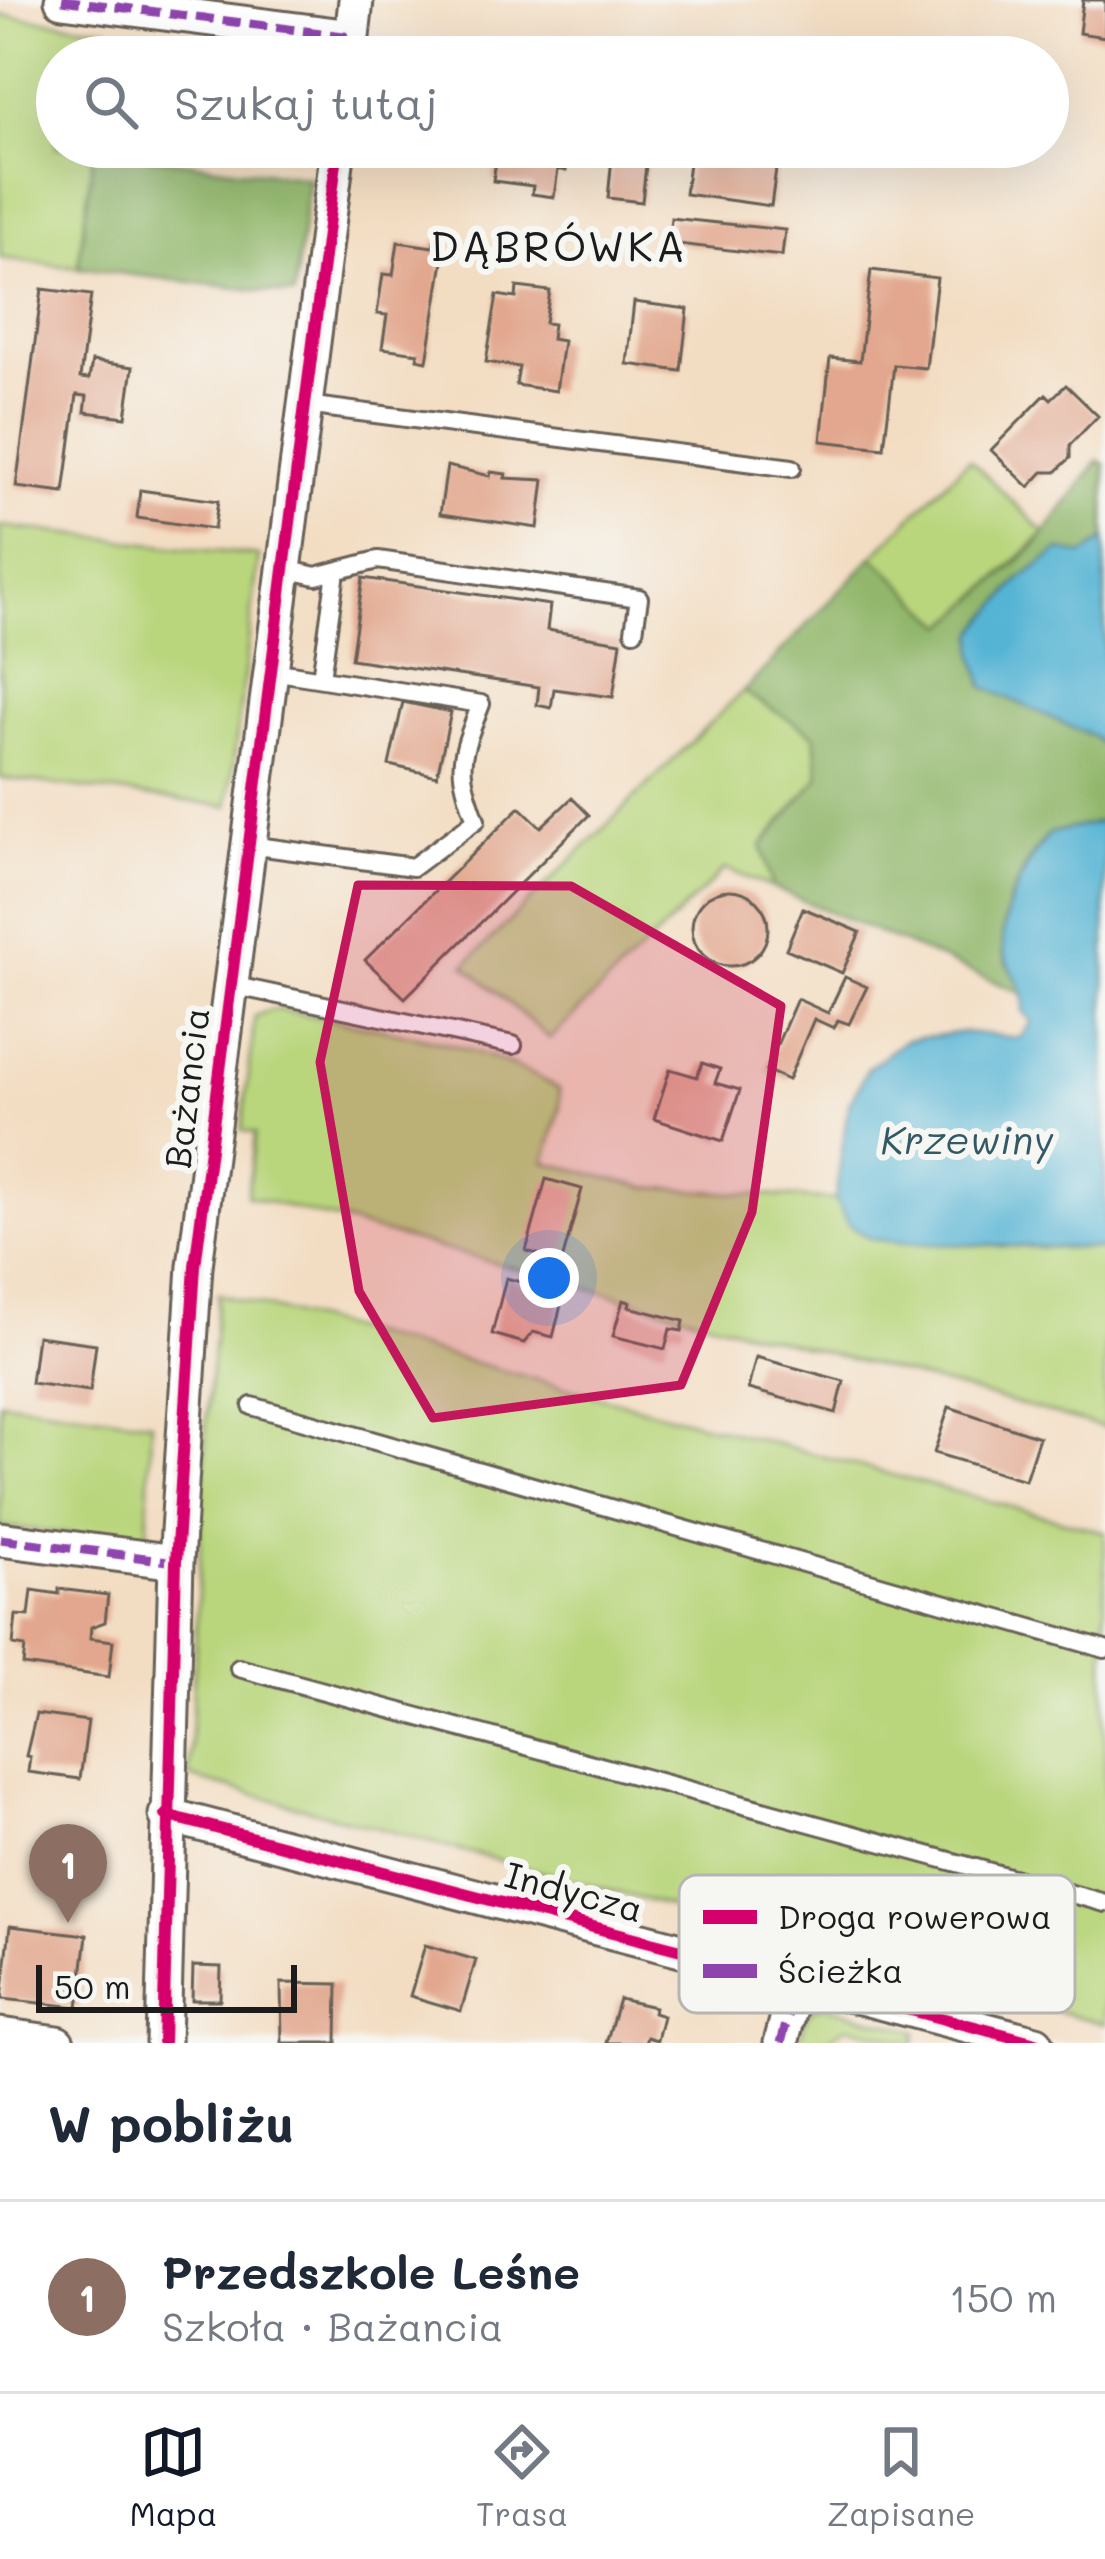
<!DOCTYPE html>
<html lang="pl">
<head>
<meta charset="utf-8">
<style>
  body { margin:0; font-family:Mali,sans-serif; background:#f2f2f3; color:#1f2937 }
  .scale { position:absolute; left:36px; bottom:30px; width:261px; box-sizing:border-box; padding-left:12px; border:6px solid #1c1c1c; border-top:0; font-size:33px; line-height:42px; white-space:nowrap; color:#1c1c1c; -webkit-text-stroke:9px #f6f6f2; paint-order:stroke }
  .you { position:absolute; left:549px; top:1278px; width:42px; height:42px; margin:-30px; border:9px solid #fff; border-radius:50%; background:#1a73e8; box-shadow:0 0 0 18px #1a73e833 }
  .badge { display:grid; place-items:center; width:78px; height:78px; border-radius:50%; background:#111827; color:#fff; font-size:39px; font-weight:700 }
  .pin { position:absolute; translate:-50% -99px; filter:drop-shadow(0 3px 6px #0008) }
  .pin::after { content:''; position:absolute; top:63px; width:42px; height:36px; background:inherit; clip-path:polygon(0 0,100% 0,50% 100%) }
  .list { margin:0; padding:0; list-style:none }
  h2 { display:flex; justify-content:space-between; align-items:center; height:156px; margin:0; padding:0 48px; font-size:51px }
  h2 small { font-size:39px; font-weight:400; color:#747a83 }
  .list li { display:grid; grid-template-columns:78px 1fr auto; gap:36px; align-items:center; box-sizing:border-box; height:192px; padding:0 48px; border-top:3px solid #e0e1e3 }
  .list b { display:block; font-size:45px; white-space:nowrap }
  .list p { margin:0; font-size:39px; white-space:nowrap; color:#747a83 }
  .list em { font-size:39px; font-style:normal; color:#747a83 }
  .icon { flex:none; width:66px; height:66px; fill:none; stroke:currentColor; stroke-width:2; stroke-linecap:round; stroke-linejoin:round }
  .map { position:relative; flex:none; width:1105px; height:2043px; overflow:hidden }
  .search { position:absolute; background:#fff; box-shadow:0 12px 48px #0002; left:36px; right:36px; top:36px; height:132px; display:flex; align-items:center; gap:30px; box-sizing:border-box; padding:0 42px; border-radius:66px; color:#747a83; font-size:45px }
  .sheet { height:348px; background:#fff }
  nav { display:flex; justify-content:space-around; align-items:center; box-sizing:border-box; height:168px; border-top:3px solid #e0e1e3; background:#fff; font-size:33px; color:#747a83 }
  nav a { display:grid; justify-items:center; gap:6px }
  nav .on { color:#111827 }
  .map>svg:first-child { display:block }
  .green { fill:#b9d67d; stroke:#6a794c; stroke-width:3 }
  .forest { fill:#92b76c; stroke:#576a44; stroke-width:3 }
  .water { fill:#55b4d4; stroke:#386878; stroke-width:3 }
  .building { fill:#e2a78e }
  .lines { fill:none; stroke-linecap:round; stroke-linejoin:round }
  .lane-casing { stroke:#676056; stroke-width:22 }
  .street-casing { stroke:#676056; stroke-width:39 }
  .lane { stroke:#fff; stroke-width:16 }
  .street { stroke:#fff; stroke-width:33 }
  .quiet { stroke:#8e44ad; stroke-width:9; stroke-dasharray:18 9; stroke-linecap:butt }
  .cycleway-casing { stroke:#f6f6f2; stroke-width:20 }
  .cycleway { stroke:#d6006c; stroke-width:12 }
  .marked { fill:#c2185b; fill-opacity:0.2; stroke:#c2185b; stroke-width:9; stroke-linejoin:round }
  .labels { text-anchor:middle; stroke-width:12; stroke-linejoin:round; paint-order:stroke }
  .street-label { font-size:36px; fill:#1c1c1c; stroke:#f6f6f2 }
  .water-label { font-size:39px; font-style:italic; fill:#335966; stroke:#f6f6f2 }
  .quarter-label { font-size:42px; letter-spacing:3px; fill:#1c1c1c; stroke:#f6f6f2 }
  .key { fill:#f6f6f2; stroke:#b5b5b2; stroke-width:3 }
  .key-label { font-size:33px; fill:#1c1c1c }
</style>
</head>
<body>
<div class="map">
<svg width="1105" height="2043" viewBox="0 0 1105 2043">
  <rect width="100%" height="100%" fill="#f6f6f2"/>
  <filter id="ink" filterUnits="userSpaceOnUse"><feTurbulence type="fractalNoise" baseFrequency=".00833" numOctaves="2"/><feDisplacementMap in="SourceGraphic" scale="24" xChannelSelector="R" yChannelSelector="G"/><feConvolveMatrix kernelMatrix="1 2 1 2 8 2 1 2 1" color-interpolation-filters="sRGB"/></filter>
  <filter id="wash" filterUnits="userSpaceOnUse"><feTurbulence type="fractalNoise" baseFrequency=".004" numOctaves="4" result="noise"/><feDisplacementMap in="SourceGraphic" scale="48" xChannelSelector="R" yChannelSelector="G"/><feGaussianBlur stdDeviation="2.7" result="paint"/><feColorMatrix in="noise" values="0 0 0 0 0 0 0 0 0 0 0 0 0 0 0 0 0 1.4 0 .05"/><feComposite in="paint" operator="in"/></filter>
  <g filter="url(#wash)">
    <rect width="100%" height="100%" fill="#f3ddc2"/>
    <path class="green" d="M0 15 108 28 104 57H57V147H94L78 268 0 258Z
      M969 459 1045 533 946 627 873 556Z
      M0 526 259 556 228 806 0 778Z
      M743 691 815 735 819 777 762 846 773 888 725 869 550 1039 465 965Z
      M274 1009C370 1028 474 1038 559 1089L560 1108 545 1162 644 1187 835 1200 850 1226 871 1239 905 1243 1105 1249V1428L247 1196 255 1134 242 1130 255 1016Z
      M218 1294 1105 1532V2024L189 1777 206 1425Z
      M0 1401 151 1422 147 1544 0 1526Z
      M825 2006 917 2031 915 2043 848 2026 820 2043H799L806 2018 814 2008Z"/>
    <path class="forest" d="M94 150 309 178 294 295 78 268Z
      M1098 461 1105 464V539L1083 556 1093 737 1105 748V821L1050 833C1025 859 998 912 1003 951 1005 965 1019 982 1026 995L773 888 762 846 819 777 815 735 743 692 873 556 946 626 1036 545Z"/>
    <path class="water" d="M1105 539V748L1093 737 984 687 975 656V633L1019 580 1060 550 1083 555Z
      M1105 821V1249L905 1243 871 1239 850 1226 835 1200 848 1106 868 1068 905 1040 964 1032 1020 1038 1032 1022 1023 1012C1027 989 1014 979 1006 958 992 925 1028 857 1051 833Z"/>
    <g id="blocks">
      <path class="building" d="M1083 0H1105V37L1079 33Z
        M705 43 730 46 729 57H703Z
        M744 48 789 54V57H743Z
        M498 147H561L560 157 568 159 566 171 558 169 554 197 532 194 533 186 493 181Z
        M613 147H648L642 202 608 198Z
        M691 147H716L715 157 729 159 731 147H779L771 206 685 194Z
        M671 218 785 230 782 256 669 243Z
        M434 241 444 242 445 249 427 361 417 359 418 353 382 348 387 315 377 314 383 274 393 275 398 242 433 247Z
        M871 270 937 278 926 368 894 365 884 448 821 441 830 358 860 361Z
        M517 287 550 291 545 323 553 324 551 339 563 341 556 391 516 385 519 367 486 362 497 295 516 298Z
        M42 289 91 295 80 378 89 379 92 361 133 367 126 417 85 412 87 396 77 395 64 493 16 487Z
        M634 302 688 309 681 371 627 364Z
        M1066 385 1098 416 1070 445V458L1056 472H1043L1029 487 991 450 1046 394 1051 399Z
        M447 466 490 476 491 472 506 474 505 478 544 480 538 528 440 514Z
        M140 490 218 501 214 529 137 518Z
        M363 578 550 605 547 630 621 642 613 697 554 689 551 708 537 705 539 687 351 659Z
        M403 702 451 712 437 776 389 765Z
        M572 798 589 815 405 998 365 960 520 807 541 827Z
        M692 928a38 38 0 1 1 76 0a38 38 0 1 1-76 0Z
        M803 908 860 932 842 973 786 949Z
        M845 977 867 987 849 1024 838 1020 834 1028 814 1019 788 1080 766 1070 797 999 828 1013Z
        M702 1063 720 1069 715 1083 740 1090 723 1141 654 1119 670 1069 697 1077Z
        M546 1179 582 1189 562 1261 526 1251Z
        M506 1278 553 1291 555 1286 560 1287 559 1292 564 1293 553 1337 533 1332 524 1343 492 1334Z
        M623 1300 630 1302 629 1307 684 1321 682 1331 670 1329 665 1349 613 1336Z
        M37 1336 96 1344 90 1391 31 1383Z
        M756 1357 844 1381 836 1413 748 1389Z
        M949 1407 1039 1437 1025 1480 934 1453Z
        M59 1589 108 1595 105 1622 91 1627 90 1638 113 1641 109 1677 23 1665 25 1647 13 1645 16 1615 29 1616 32 1590 59 1594Z
        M36 1714 88 1721 80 1779 28 1772 30 1757 26 1756Z
        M10 1926 87 1935 78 2007 2 1999Z
        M425 1945 476 1960 461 2011 410 1996Z
        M193 1966 221 1967 220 2000H192Z
        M281 1983 338 1984 337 2043H282Z
        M619 1999 654 2007 653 2013 663 2016 657 2040 647 2037 645 2043H606Z"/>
    </g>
  </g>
  <g filter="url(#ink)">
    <use href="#blocks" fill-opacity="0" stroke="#676056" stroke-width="3"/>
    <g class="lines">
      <g class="lane-casing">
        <path id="lane" d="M306 405 792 468
          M285 569 316 576 378 560 639 598 634 631
          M321 678 336 572
          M249 845 413 867 476 820C455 763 460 759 481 704L272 671
          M231 985 513 1045
          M252 1406 1105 1649
          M239 1668 1105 1903"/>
      </g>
      <g class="street-casing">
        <path id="street" d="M62 0 352 37
          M350 55 356 0
          M0 1539 176 1562
          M166 1815 1036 2043
          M0 2035 57 2043
          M163 2043 176 1562 195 1266 338 147
          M781 2043 797 1982"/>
      </g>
      <use href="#lane" class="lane"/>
      <use href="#street" class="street"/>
      <path class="quiet" d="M62 0 352 37
        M0 1539 176 1562
        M781 2043 797 1982"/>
      <g class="cycleway-casing">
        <path id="cycleway" d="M166 1815 1036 2043
          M163 2043 176 1562 195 1266 338 147"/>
      </g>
      <use href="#cycleway" class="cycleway"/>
    </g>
  </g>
  <path class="marked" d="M358 885 571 886 781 1006 752 1212 681 1385 433 1418 359 1291 320 1062Z"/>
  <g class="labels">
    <g class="street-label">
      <text transform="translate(187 1088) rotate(-83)" y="13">Bażancia</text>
      <text transform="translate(574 1892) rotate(15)" y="13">Indycza</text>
    </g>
    <g class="water-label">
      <text x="967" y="1154">Krzewiny</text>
    </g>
    <g class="quarter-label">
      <text x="559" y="262">DĄBRÓWKA</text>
    </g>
  </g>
  <rect x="679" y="1875" width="396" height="138" rx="18" class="key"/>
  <rect x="703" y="1910" width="54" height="14" fill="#d6006c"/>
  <rect x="703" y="1964" width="54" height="14" fill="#8e44ad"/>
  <g class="key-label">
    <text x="778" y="1929">Droga rowerowa</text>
    <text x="778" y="1983">Ścieżka</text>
  </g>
</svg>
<div class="scale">50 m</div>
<div class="you"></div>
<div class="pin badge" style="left:68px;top:1923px;background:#8d6e63">1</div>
<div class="search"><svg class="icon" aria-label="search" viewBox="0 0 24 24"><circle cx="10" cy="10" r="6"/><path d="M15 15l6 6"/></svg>Szukaj tutaj</div>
</div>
<section class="sheet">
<h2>W pobliżu<small></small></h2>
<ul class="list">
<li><span class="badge" style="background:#8d6e63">1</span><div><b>Przedszkole Leśne</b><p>Szkoła · Bażancia</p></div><em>150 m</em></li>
</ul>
</section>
<nav>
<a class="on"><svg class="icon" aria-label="map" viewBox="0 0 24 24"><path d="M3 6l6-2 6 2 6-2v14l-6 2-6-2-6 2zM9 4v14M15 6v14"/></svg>Mapa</a>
<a><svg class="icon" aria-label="directions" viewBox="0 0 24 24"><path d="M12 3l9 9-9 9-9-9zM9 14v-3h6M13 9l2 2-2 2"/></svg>Trasa</a>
<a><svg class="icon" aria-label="saved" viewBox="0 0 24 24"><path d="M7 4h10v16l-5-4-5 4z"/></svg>Zapisane</a>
</nav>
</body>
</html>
